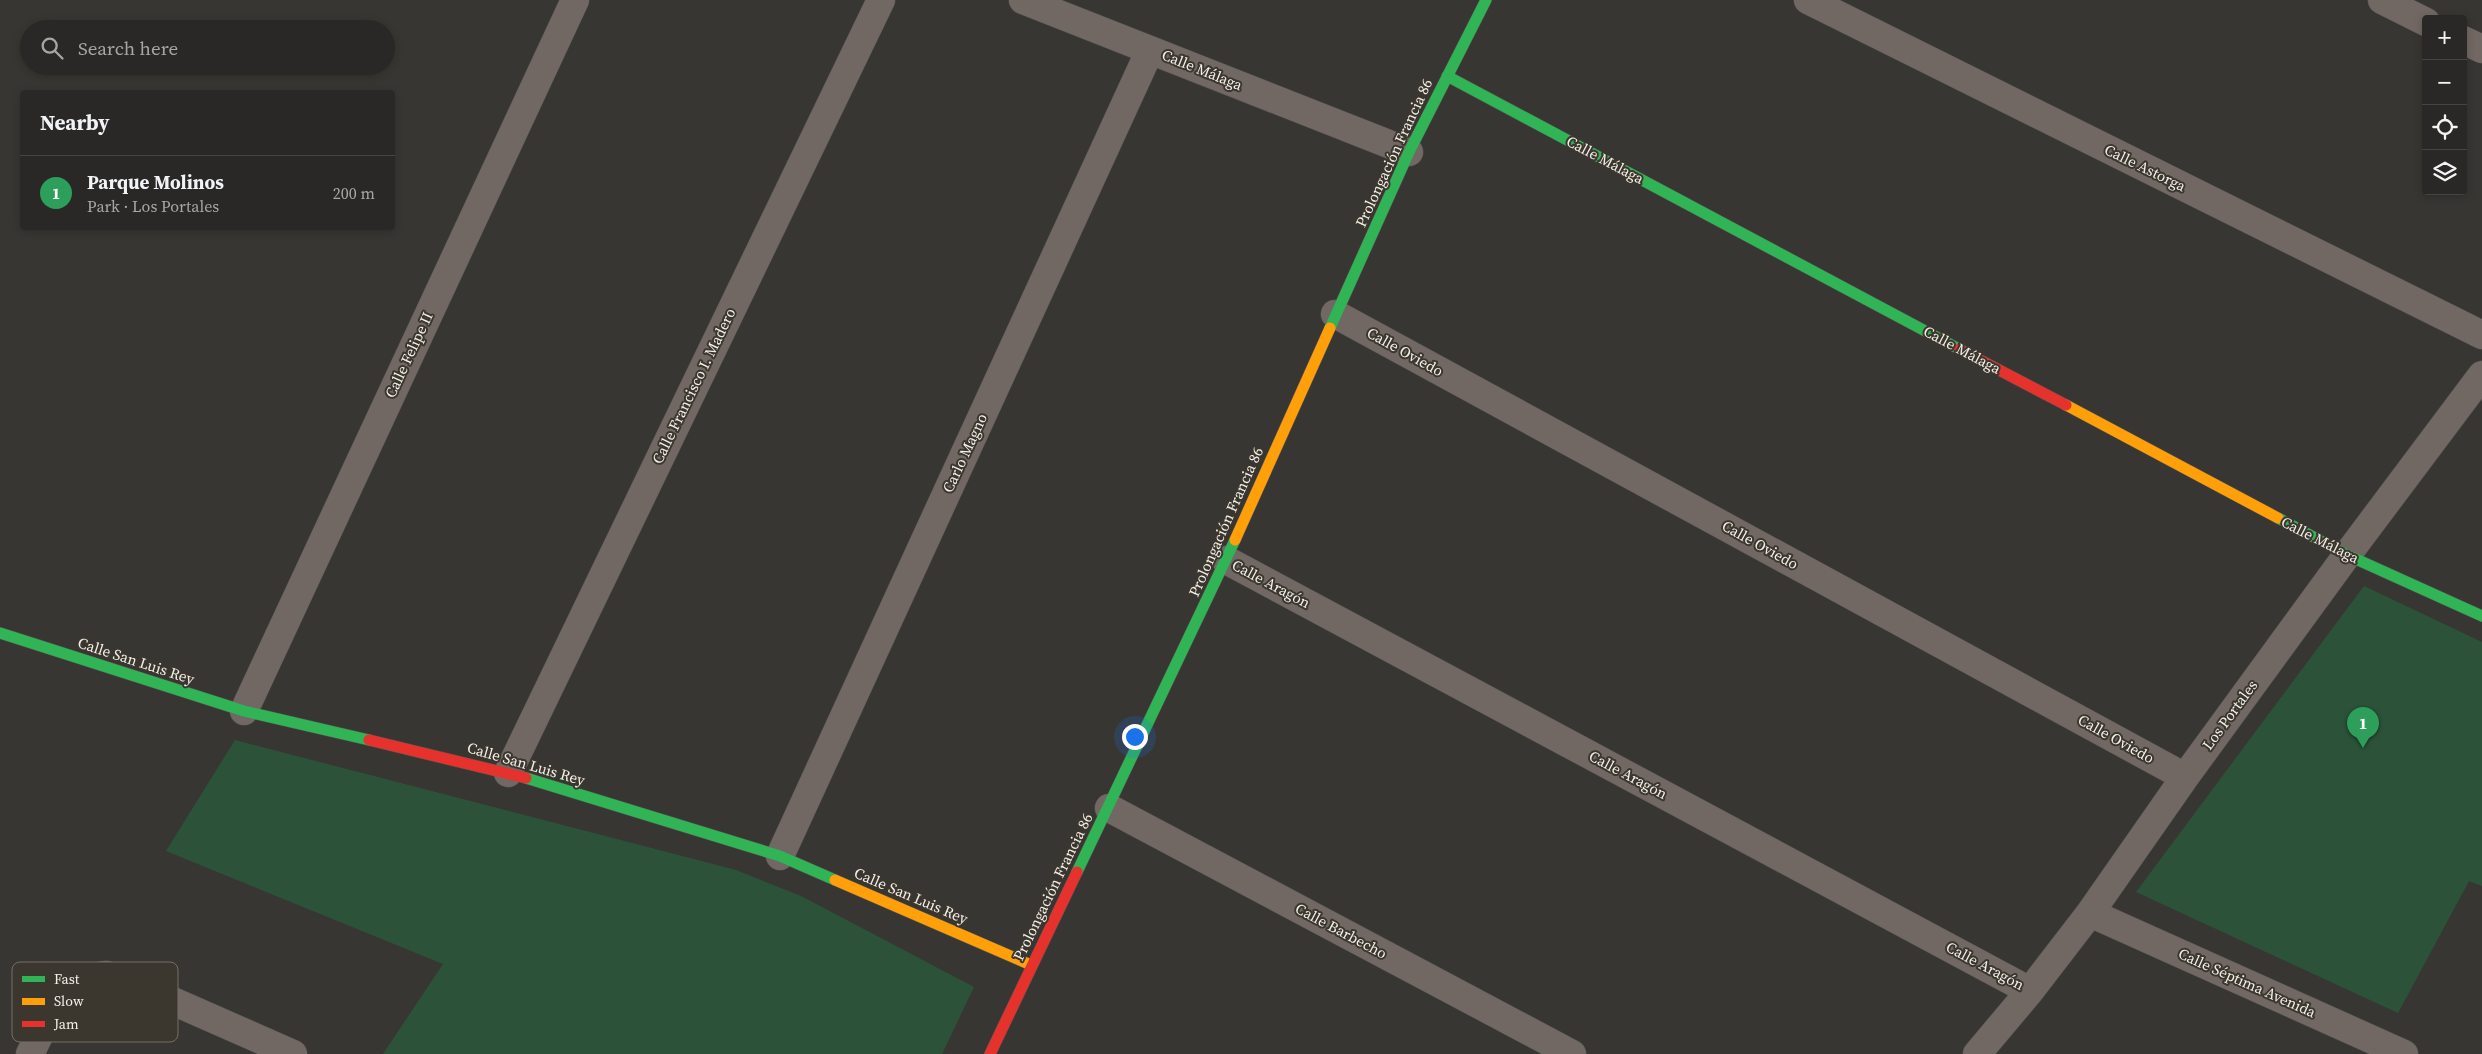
<!DOCTYPE html>
<html lang="en">
<head>
<meta charset="utf-8">
<style>
  body { margin:0; font-family:"Source Serif 4",serif; background:#32302e; color:#f1f3f6 }
  .controls { position:absolute; right:15px; top:15px; display:grid; overflow:hidden; border-radius:5px; box-shadow:0 2px 8px #0003 }
  .controls button { width:45px; height:45px; display:grid; place-items:center; padding:0; border:0; border-bottom:1px solid #464443; background:#2a2826; color:#f1f3f6; font:25px sans-serif }
  .you { position:absolute; left:1134px; top:736px; width:18px; height:18px; margin:-12px; border:4px solid #fff; border-radius:50%; background:#1a73e8; box-shadow:0 0 0 8px #1a73e833 }
  .badge { display:grid; place-items:center; width:32px; height:32px; border-radius:50%; background:#95b2f1; color:#fff; font-size:16px; font-weight:700 }
  .pin { position:absolute; translate:-50% -41px; filter:drop-shadow(0 1px 2px #0008) }
  .pin::after { content:''; position:absolute; top:26px; width:18px; height:15px; background:inherit; clip-path:polygon(0 0,100% 0,50% 100%) }
  .list { margin:0; padding:0; list-style:none }
  h2 { display:flex; justify-content:space-between; align-items:center; height:65px; margin:0; padding:0 20px; font-size:21px }
  h2 small { font-size:16px; font-weight:400; color:#a5a6a7 }
  .list li { display:grid; grid-template-columns:32px 1fr auto; gap:15px; align-items:center; box-sizing:border-box; height:75px; padding:0 20px; border-top:1px solid #464443 }
  .list b { display:block; font-size:19px; white-space:nowrap }
  .list p { margin:0; font-size:16px; white-space:nowrap; color:#a5a6a7 }
  .list em { font-size:16px; font-style:normal; color:#a5a6a7 }
  .icon { flex:none; width:28px; height:28px; fill:none; stroke:currentColor; stroke-width:2; stroke-linecap:round; stroke-linejoin:round }
  .map { position:relative; flex:none; width:2482px; height:1054px; overflow:hidden }
  .search { position:absolute; background:#2a2826; box-shadow:0 2px 8px #0003; left:20px; top:20px; width:375px; height:55px; display:flex; align-items:center; gap:12px; box-sizing:border-box; padding:0 18px; border-radius:28px; color:#a5a6a7; font-size:19px }
  .panel { position:absolute; background:#2a2826; box-shadow:0 2px 8px #0003; left:20px; top:90px; width:375px; height:140px; border-radius:5px }
  .map>svg:first-child { display:block }
  .green { fill:#2c533a }
  .lines { fill:none; stroke-linecap:round; stroke-linejoin:round }
  .street-casing { stroke:#555450; stroke-width:29 }
  .fast-casing { stroke:#555450; stroke-width:12 }
  .slow-casing { stroke:#555450; stroke-width:12 }
  .jam-casing { stroke:#555450; stroke-width:12 }
  .street { stroke:#716863; stroke-width:28 }
  .fast { stroke:#30b455; stroke-width:11 }
  .slow { stroke:#ff9f0a; stroke-width:11 }
  .jam { stroke:#e5322d; stroke-width:11 }
  .labels { text-anchor:middle; stroke-width:4; stroke-linejoin:round; paint-order:stroke }
  .street-label { font-size:15px; fill:#f2efe9; stroke:#3c372e }
  .key { fill:#3c372e; stroke:#736e66; stroke-width:1 }
  .key-label { font-size:14px; fill:#f2efe9 }
</style>
</head>
<body>
<div class="map">
<svg width="2482" height="1054" viewBox="0 0 2482 1054">
  <rect width="100%" height="100%" fill="#383632"/>
  <path class="green" d="M2364 586 2482 642V886L2469 881 2398 1013 2136 892Z
    M235 740 736 870 801 896 974 987 942 1054H383L443 964 166 851Z"/>
  <g class="lines">
    <g class="street-casing">
      <path id="street" d="M1023 0 1409 152
        M1808 0 2482 335
        M2382 0 2426 22
        M2463 40 2482 49
        M1335 314 2185 777
        M1226 560 2030 991
        M244 711 575 0
        M508 773 881 0
        M1109 808 1572 1054
        M780 856 1150 50
        M2090 913 2404 1054
        M30 1054 60 993 83 978 107 975 134 984 293 1054
        M1977 1054 2030 991 2090 913 2185 777 2347 555 2482 375"/>
    </g>
    <g class="fast-casing">
      <path id="fast" d="M1447 76 1959 349
        M1330 328 1409 152 1486 0
        M2278 518 2347 555 2482 616
        M0 633 244 711 369 740
        M526 778 780 856 835 880
        M1077 872 1235 540"/>
    </g>
    <g class="slow-casing">
      <path id="slow" d="M2066 405 2278 518
        M1235 540 1330 328
        M835 880 1031 965"/>
    </g>
    <g class="jam-casing">
      <path id="jam" d="M1959 349 2066 405
        M369 740 526 778
        M990 1054 1077 872"/>
    </g>
    <use href="#street" class="street"/>
    <use href="#fast" class="fast"/>
    <use href="#slow" class="slow"/>
    <use href="#jam" class="jam"/>
  </g>
  <g class="labels">
    <g class="street-label">
      <text transform="translate(1202 70) rotate(22)" y="5">Calle Málaga</text>
      <text transform="translate(1394 153) rotate(-65)" y="5">Prolongación Francia 86</text>
      <text transform="translate(1605 160) rotate(28)" y="5">Calle Málaga</text>
      <text transform="translate(2145 168) rotate(26)" y="5">Calle Astorga</text>
      <text transform="translate(1962 350) rotate(28)" y="5">Calle Málaga</text>
      <text transform="translate(1405 352) rotate(29)" y="5">Calle Oviedo</text>
      <text transform="translate(409 355) rotate(-65)" y="5">Calle Felipe II</text>
      <text transform="translate(694 386) rotate(-64)" y="5">Calle Francisco I. Madero</text>
      <text transform="translate(965 453) rotate(-65)" y="5">Carlo Magno</text>
      <text transform="translate(1226 522) rotate(-66)" y="5">Prolongación Francia 86</text>
      <text transform="translate(2320 540) rotate(27)" y="5">Calle Málaga</text>
      <text transform="translate(1760 545) rotate(29)" y="5">Calle Oviedo</text>
      <text transform="translate(1271 584) rotate(28)" y="5">Calle Aragón</text>
      <text transform="translate(136 661) rotate(18)" y="5">Calle San Luis Rey</text>
      <text transform="translate(2230 715) rotate(-54)" y="5">Los Portales</text>
      <text transform="translate(2116 739) rotate(29)" y="5">Calle Oviedo</text>
      <text transform="translate(526 764) rotate(16)" y="5">Calle San Luis Rey</text>
      <text transform="translate(1628 775) rotate(28)" y="5">Calle Aragón</text>
      <text transform="translate(1053 887) rotate(-64)" y="5">Prolongación Francia 86</text>
      <text transform="translate(911 896) rotate(23)" y="5">Calle San Luis Rey</text>
      <text transform="translate(1341 931) rotate(28)" y="5">Calle Barbecho</text>
      <text transform="translate(1985 966) rotate(28)" y="5">Calle Aragón</text>
      <text transform="translate(2247 983) rotate(24)" y="5">Calle Séptima Avenida</text>
    </g>
  </g>
  <rect x="12" y="962" width="166" height="80" rx="8" class="key"/>
  <rect x="22" y="976" width="23" height="6" fill="#30b455"/>
  <rect x="22" y="998" width="23" height="7" fill="#ff9f0a"/>
  <rect x="22" y="1021" width="23" height="6" fill="#e5322d"/>
  <g class="key-label">
    <text x="54" y="984">Fast</text>
    <text x="54" y="1006">Slow</text>
    <text x="54" y="1029">Jam</text>
  </g>
</svg>
<div class="controls">
<button>+</button>
<button>−</button>
<button><svg class="icon" aria-label="locate" viewBox="0 0 24 24"><circle cx="12" cy="12" r="6"/><path d="M12 2v4M12 18v4M2 12h4M18 12h4"/></svg></button>
<button><svg class="icon" aria-label="layers" viewBox="0 0 24 24"><path d="M12 4l9 5-9 5-9-5zM3 14l9 5 9-5"/></svg></button>
</div>
<div class="you"></div>
<div class="pin badge" style="left:2363px;top:748px;background:#2e9e5b">1</div>
<div class="search"><svg class="icon" aria-label="search" viewBox="0 0 24 24"><circle cx="10" cy="10" r="6"/><path d="M15 15l6 6"/></svg>Search here</div>
<section class="panel">
<h2>Nearby<small></small></h2>
<ul class="list">
<li><span class="badge" style="background:#2e9e5b">1</span><div><b>Parque Molinos</b><p>Park · Los Portales</p></div><em>200 m</em></li>
</ul>
</section>
</div>
</body>
</html>
